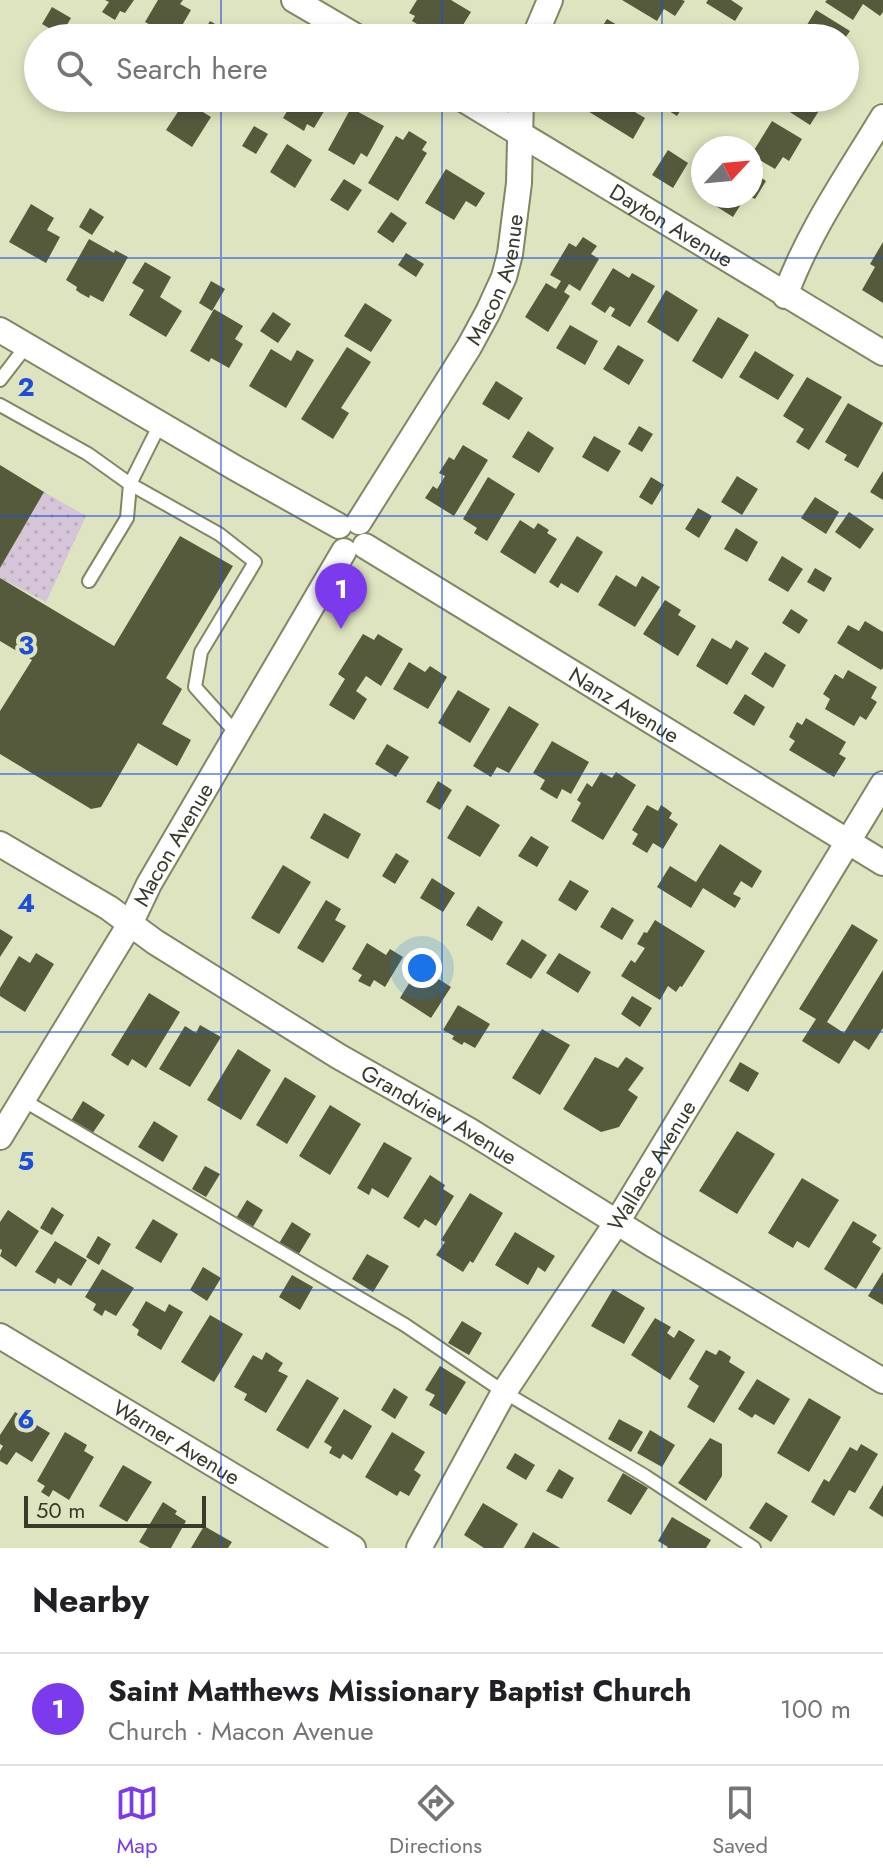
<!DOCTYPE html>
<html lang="en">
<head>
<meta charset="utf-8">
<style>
  body { margin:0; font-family:Jost,sans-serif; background:#f6f6f6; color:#202124 }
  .compass { position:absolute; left:691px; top:136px; width:72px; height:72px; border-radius:50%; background:#fff; box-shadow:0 4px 12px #0003; rotate:64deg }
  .scale { position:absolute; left:24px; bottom:20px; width:182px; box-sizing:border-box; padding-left:8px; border:4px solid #383a2b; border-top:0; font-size:22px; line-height:28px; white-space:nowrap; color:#383a2b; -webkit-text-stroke:6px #dee4bf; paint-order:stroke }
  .you { position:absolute; left:422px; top:968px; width:28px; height:28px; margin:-20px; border:6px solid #fff; border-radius:50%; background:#1a73e8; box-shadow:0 0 0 12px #1a73e833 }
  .badge { display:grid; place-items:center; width:52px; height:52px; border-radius:50%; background:#7c3aed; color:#fff; font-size:26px; font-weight:700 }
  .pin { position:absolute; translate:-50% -66px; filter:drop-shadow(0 2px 4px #0008) }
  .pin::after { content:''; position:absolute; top:42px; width:28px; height:24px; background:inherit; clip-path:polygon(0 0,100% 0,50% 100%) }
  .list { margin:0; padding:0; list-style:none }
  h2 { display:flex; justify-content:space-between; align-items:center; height:104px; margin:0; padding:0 32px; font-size:34px }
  h2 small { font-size:26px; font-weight:400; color:#757577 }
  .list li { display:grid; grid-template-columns:52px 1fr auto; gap:24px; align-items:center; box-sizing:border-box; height:112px; padding:0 32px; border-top:2px solid #e0e0e0 }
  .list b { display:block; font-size:30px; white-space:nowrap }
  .list p { margin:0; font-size:26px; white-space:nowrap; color:#757577 }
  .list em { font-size:26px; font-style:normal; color:#757577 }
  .icon { flex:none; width:44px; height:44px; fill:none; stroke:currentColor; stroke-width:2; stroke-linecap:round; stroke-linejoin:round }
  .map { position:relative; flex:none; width:883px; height:1548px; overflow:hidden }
  .search { position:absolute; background:#fff; box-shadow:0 4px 12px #0003; left:24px; right:24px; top:24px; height:88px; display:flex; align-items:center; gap:20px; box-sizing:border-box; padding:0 28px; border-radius:44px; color:#757577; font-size:30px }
  .sheet { height:216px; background:#fff }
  nav { display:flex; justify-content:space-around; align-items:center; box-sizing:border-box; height:112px; border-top:2px solid #e0e0e0; background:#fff; font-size:22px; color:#757577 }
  nav a { display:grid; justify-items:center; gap:4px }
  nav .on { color:#7c3aed }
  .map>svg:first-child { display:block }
  .park { fill:url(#park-dots) }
  .building { fill:#565a3d }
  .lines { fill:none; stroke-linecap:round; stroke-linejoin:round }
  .lane-casing { stroke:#818664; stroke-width:16 }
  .street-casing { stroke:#818664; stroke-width:28 }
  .lane { stroke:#fff; stroke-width:12 }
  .street { stroke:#fff; stroke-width:24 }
  .grid { fill:none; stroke:#1d4ed8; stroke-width:2; stroke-opacity:0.55 }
  .labels { text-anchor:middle; stroke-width:8; stroke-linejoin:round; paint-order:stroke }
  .street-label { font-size:22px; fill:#383a2b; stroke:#dee4bf }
  .grid-label { font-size:26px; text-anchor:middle; font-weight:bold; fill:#1d4ed8; stroke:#dee4bf; stroke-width:8; stroke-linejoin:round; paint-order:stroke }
</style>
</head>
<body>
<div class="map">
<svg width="883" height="1548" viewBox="0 0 883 1548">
  <defs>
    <pattern id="park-dots" width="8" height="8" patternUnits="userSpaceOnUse" patternTransform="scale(2)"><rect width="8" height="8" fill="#d6c4d8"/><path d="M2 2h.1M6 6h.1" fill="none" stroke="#b8a9ba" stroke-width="1.8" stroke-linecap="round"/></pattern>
  </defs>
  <rect width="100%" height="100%" fill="#dee4bf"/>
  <path class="park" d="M44 492 86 516 46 602 0 578V568Z"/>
  <path class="building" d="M105 0H134L125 13 120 11 115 20 102 12 109 2Z
    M158 0H183L180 4 191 10 180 29 183 31 179 38H155L160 30 145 22Z
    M417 0H451L471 12 458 33 451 29 446 38H440L412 21 415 16 409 13Z
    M622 0H682L685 1 675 16 664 9 657 21Z
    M708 0H731L743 8 735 21 706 3Z
    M827 0H883V12L880 16 863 4 853 20 825 2Z
    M52 7 71 18 61 35 42 24Z
    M816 10 850 31 845 38H799Z
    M607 19 639 38H595Z
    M210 21 222 28 224 25 228 27 231 29 229 33 237 38H200Z
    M295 98H332L314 128 307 124 304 131 283 118Z
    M582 98H627L623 105 645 118 633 139 578 105Z
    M662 98H676L685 103 677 116 658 104Z
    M768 98H809L822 106 810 125Z
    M185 101 211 117 192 147 166 130Z
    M351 108 384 126 367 157 361 153 354 165 328 150Z
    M772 121 802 139 789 161 783 157 775 169 751 155Z
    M254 126 268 134 256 154 242 146Z
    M409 131 427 142 422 150 427 153 398 201 368 183 396 136 403 140Z
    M287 144 312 160 295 188 270 172Z
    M668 150 688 163 673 188 652 175Z
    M446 169 485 193 476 207 466 201 454 220 425 203Z
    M751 171 766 181 755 199 751 197Z
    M344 179 362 190 348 211 330 200Z
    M707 196H746L733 217 705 199Z
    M31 204 54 218 47 230 60 237 46 263 9 242Z
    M90 208 104 217 92 235 79 227Z
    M391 212 407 223 393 243 377 232Z
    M583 237 597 246 591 254 599 259 580 291 569 284 564 292 570 296 548 332 525 317 546 283 556 289 561 281 550 275 569 243 576 247Z
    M89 239 114 253 115 250 128 257 103 302 90 295 89 298 80 293 76 290 77 287 66 280Z
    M883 242V303L862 290 875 267 870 264Z
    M406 253 424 264 416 277 398 265Z
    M145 262 171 277 160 297 182 311 166 337 129 315 144 290 132 283Z
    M613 268 629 278 632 273 655 286 630 327 611 316 615 309 610 306 605 313 591 304Z
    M211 281 225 289 212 311 199 303Z
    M666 290 698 310 678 342 647 322Z
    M365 303 392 320 371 352 344 336Z
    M214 309 243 326 235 339 243 344 229 368 211 358 209 362 190 351Z
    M273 312 291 324 278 343 260 331Z
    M718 317 749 335 722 379 692 361Z
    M570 325 598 341 585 365 556 348Z
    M618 345 644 360 629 385 603 369Z
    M347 347 371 362 341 408 349 413 333 439 301 419Z
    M271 349 291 361 297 350 314 360 286 408 249 386Z
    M755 351 794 375 778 400 739 377Z
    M807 377 842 397 809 450 796 442 804 429 783 416Z
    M496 381 523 398 509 420 482 404Z
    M848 403 883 423 858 468 844 460 847 455 825 442Z
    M639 426 653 434 642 452 628 444Z
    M528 431 554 448 539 473 512 457Z
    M594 436 621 451 608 472 582 457Z
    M463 445 488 460 454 516 425 498 433 486 437 489 445 476 439 473 449 457 454 460Z
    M0 465 44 492 0 568Z
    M883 471V500L870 492Z
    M737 476 758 489 742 515 721 502Z
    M488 477 515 494 487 541 474 533 477 528 463 519Z
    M651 477 664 485 652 505 639 497Z
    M815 497 839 512 826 534 801 518Z
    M698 508 712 516 699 538 685 529Z
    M849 512 874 529 860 549 835 532Z
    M520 520 534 529 538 523 549 530 547 533 557 539 535 574 500 552Z
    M736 528 758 542 747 562 724 549Z
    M180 536 233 566 166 678 182 689 162 724 191 740 177 766 138 743 101 807 91 809 0 754V711L32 660 0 641V578L114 646Z
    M577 536 603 552 578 593 561 583 558 588 549 582Z
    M782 556 803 569 788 592 768 580Z
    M815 568 832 578 824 592 807 582Z
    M616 575 636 587 642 576 660 587 635 627 598 605Z
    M665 600 681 610 678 615 696 626 678 656 643 634Z
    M791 609 808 620 799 634 782 623Z
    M865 621 883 632V668L881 670 837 643 848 625 859 631Z
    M363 634 374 640 378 634 403 649 381 686 366 676 356 691 367 699 354 720 329 705 345 679 338 674Z
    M712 638 731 649 736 640 749 648 727 685 696 666Z
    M765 652 786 665 773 688 751 674Z
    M409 662 425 672 430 666 447 677 428 709 393 689Z
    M848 670 877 687 871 698 877 702 871 712 866 720 860 716 854 726 825 709 830 699 823 694 835 674 843 679Z
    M458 690 490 709 470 743 438 723Z
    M745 694 765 707 754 726 733 713Z
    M509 706 539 724 509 773 497 767 491 777 473 766Z
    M806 718 846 742 839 754 846 758 834 777 789 750 795 741 789 737 797 722 802 725Z
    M552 741 589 762 571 794 562 789 557 799 540 789 545 780 533 773Z
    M387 744 409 757 396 777 375 764Z
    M601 772 612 778 616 772 636 785 603 840 571 821 581 803 577 800 587 783 592 787Z
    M438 781 452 790 440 810 426 802Z
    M467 805 500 825 480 857 447 838Z
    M647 805 658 811 661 805 667 809 672 813 669 818 678 824 663 849 653 843 647 853 632 844 638 834 632 830Z
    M324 813 361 834 348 859 310 838Z
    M531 836 549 847 537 867 518 856Z
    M720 844 762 871 752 888 741 881 733 894 741 898 735 908 703 888 691 908 657 887 670 866 696 882Z
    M396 853 409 861 395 884 382 876Z
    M283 865 311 882 279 934 251 918Z
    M432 878 455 893 443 912 420 898Z
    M570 880 589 891 576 911 558 900Z
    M326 900 341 909 335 920 346 926 323 963 297 948Z
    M478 906 503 922 492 941 466 925Z
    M612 907 634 920 622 940 600 927Z
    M655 920 705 951 682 987 680 986 676 992 668 986 660 1000 621 976 631 960 635 963 645 948 637 944 644 932 647 933Z
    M852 924 878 940 827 1022 844 1033 883 970V1028L869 1050 854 1040 839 1064 802 1041 816 1019 799 1009Z
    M0 929 13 937 0 957Z
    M522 939 547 955 531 979 506 964Z
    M367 943 386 955 390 949 403 957 385 987 374 980 370 987 358 981 362 975 352 969Z
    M36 953 54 964 25 1012 0 996V988L19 956 30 963Z
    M559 953 591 972 578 993 546 973Z
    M416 972 434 983 437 978 451 987 431 1018 400 998Z
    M149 993 180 1012 146 1068 132 1059 128 1066 111 1055Z
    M632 996 652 1008 640 1027 621 1014Z
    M458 1005 490 1024 475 1048 464 1042 462 1045 452 1039 454 1036 443 1030Z
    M200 1025 221 1037 190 1087 159 1069 185 1026 196 1033Z
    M542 1029 570 1045 540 1095 512 1078Z
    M238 1049 271 1070 241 1120 207 1100Z
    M595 1057 618 1068 626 1057 644 1068 628 1090 638 1097 619 1127 601 1132 563 1109Z
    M740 1062 759 1073 748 1092 729 1081Z
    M285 1077 316 1096 287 1144 256 1125Z
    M83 1101 105 1115 92 1134 71 1121Z
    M330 1105 361 1124 330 1175 299 1156Z
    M154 1121 178 1136 163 1162 138 1147Z
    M737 1131 775 1154 737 1214 699 1191Z
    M384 1142 412 1158 388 1198 372 1188 369 1195 357 1188Z
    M205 1166 220 1174 206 1197 192 1189Z
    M430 1175 445 1185 443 1189 454 1196 436 1226 425 1219 419 1228 403 1218Z
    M802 1178 839 1200 809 1248 797 1241 793 1248 768 1233Z
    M470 1193 503 1213 473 1263 470 1261 463 1272 436 1255 445 1242 441 1240Z
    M247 1200 263 1210 251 1230 235 1220Z
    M52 1207 64 1215 52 1235 40 1228Z
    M8 1210 39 1231 16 1267 0 1256 2 1250 0 1249V1222Z
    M153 1219 178 1234 161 1263 135 1248Z
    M853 1221 877 1235 872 1242 881 1248 856 1289 824 1269Z
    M292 1222 311 1234 297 1257 278 1245Z
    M515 1232 555 1256 545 1272 538 1267 528 1285 495 1265Z
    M98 1236 111 1244 99 1265 86 1257Z
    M55 1241 87 1260 71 1286 58 1278 55 1284 35 1272Z
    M367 1254 389 1266 373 1292 352 1279Z
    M203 1267 221 1278 207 1301 190 1290Z
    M102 1269 134 1288 116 1316 105 1310 102 1316 93 1310 96 1304 85 1297Z
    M883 1272V1305L868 1296Z
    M292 1275 313 1287 300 1310 279 1297Z
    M613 1289 645 1308 624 1344 591 1326Z
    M146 1301 165 1312 169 1304 183 1312 161 1350 137 1335 139 1330 132 1325Z
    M210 1315 243 1334 214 1382 181 1362Z
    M655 1318 671 1327 667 1333 674 1338 679 1330 695 1340 670 1380 631 1355Z
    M462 1321 482 1333 469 1355 448 1343Z
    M706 1350 716 1355 719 1350 722 1351 731 1357 729 1362 745 1372 714 1423 687 1407 699 1386 689 1379Z
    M266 1352 283 1363 278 1371 288 1376 266 1413 244 1400 247 1394 234 1387 253 1355 262 1360Z
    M440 1366 466 1382 446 1415 429 1405 435 1395 425 1390Z
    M307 1379 339 1398 308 1449 276 1430Z
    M757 1379 790 1399 774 1425 755 1414 752 1418 738 1409Z
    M394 1388 408 1397 395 1419 381 1410Z
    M809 1398 841 1417 809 1472 777 1453Z
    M344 1409 372 1426 352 1460 343 1454 340 1459 329 1453 332 1447 324 1442Z
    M15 1412 50 1433 32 1462 16 1452 7 1465 0 1461V1451L3 1446 0 1444V1435Z
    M619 1419 643 1432 631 1452 608 1439Z
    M650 1430 675 1445 662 1467 637 1453Z
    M65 1432 87 1445 84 1451 94 1457 69 1500 53 1490 49 1497 41 1492 45 1486 37 1481Z
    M392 1432 425 1452 414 1470 421 1475 409 1496 400 1491 397 1496 365 1477Z
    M710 1438 722 1444V1476L706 1501 678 1483Z
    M861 1444 878 1454 855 1493 849 1490 834 1516 811 1502 824 1479 829 1482 850 1447 857 1451Z
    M515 1453 535 1465 526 1480 506 1468Z
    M123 1465 152 1482 127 1522 99 1506Z
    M559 1469 574 1478 562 1499 546 1491Z
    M623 1473 648 1488 631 1515 607 1501Z
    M883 1485V1517L869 1508Z
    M163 1502 177 1511 175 1514 186 1521 171 1548H150L139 1542Z
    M766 1502 788 1516 771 1542 749 1528Z
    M483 1503 518 1524 503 1548H484L464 1535Z
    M672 1517 711 1540 706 1548H667L668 1547 658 1541Z
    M204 1526 232 1542 228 1548H191Z
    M533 1532 560 1548H524Z"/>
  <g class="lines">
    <g class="lane-casing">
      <path id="lane" d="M0 380 27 345
        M0 405 88 454 130 484 160 424
        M89 581 127 518 130 484 219 534 255 562 201 652 195 687 237 734
        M23 1100 405 1325 504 1392 645 1476 754 1548"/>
    </g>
    <g class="street-casing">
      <g id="street">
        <path d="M294 0 359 38"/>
        <path d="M534 38 550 0"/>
        <path id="s1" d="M461 98 883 353"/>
        <path d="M785 296C808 232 848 175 883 117"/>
        <path d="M0 330 237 469 339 526"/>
        <path id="s2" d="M359 522 469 347 488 312 504 277 510 254 519 183 521 98"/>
        <path id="s3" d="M365 546 883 863"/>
        <path id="s4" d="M0 844 109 908 155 942 338 1056 470 1131 655 1246 749 1301 883 1381"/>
        <path id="s5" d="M0 1137 130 924 149 884 344 551"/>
        <path id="s6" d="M0 1336 353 1548"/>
        <path id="s7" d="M419 1548 504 1392 617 1222 883 784"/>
      </g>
    </g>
    <use href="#lane" class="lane"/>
    <use href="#street" class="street"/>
  </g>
  <path class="grid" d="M221 0V38M442 0V38M662 0V38M221 98V1548M442 98V1548M662 98V1548M0 258H883M0 516H883M0 774H883M0 1032H883M0 1290H883"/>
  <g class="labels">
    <g class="street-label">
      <text dy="8" stroke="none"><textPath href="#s1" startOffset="246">Dayton Avenue</textPath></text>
      <text dy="8" stroke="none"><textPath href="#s2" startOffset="280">Macon Avenue</textPath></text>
      <text dy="8" stroke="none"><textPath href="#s3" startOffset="304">Nanz Avenue</textPath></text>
      <text dy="8" stroke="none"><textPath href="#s5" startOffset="340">Macon Avenue</textPath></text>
      <text dy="8" stroke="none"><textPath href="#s4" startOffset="516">Grandview Avenue</textPath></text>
      <text dy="8" stroke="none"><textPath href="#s7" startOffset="448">Wallace Avenue</textPath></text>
      <text dy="8" stroke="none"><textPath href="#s6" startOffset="206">Warner Avenue</textPath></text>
    </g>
  </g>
  <g class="grid-label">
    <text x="26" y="396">2</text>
    <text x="26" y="654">3</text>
    <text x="26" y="912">4</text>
    <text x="26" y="1170">5</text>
    <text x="26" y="1428">6</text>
  </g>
</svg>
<svg class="compass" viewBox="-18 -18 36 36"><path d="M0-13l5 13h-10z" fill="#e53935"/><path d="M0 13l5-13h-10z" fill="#757577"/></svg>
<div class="scale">50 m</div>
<div class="you"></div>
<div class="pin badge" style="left:341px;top:629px">1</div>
<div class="search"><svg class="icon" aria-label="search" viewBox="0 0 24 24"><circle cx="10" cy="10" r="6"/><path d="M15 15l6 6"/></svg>Search here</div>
</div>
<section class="sheet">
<h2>Nearby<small></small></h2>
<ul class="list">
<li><span class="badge">1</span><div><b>Saint Matthews Missionary Baptist Church</b><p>Church · Macon Avenue</p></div><em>100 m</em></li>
</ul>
</section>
<nav>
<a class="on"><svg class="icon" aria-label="map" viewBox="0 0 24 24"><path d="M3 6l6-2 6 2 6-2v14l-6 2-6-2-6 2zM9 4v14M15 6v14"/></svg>Map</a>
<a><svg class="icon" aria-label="directions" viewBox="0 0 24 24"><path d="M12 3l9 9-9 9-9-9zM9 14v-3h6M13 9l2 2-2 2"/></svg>Directions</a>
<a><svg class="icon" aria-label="saved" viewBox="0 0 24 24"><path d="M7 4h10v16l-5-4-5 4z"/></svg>Saved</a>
</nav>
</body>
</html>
